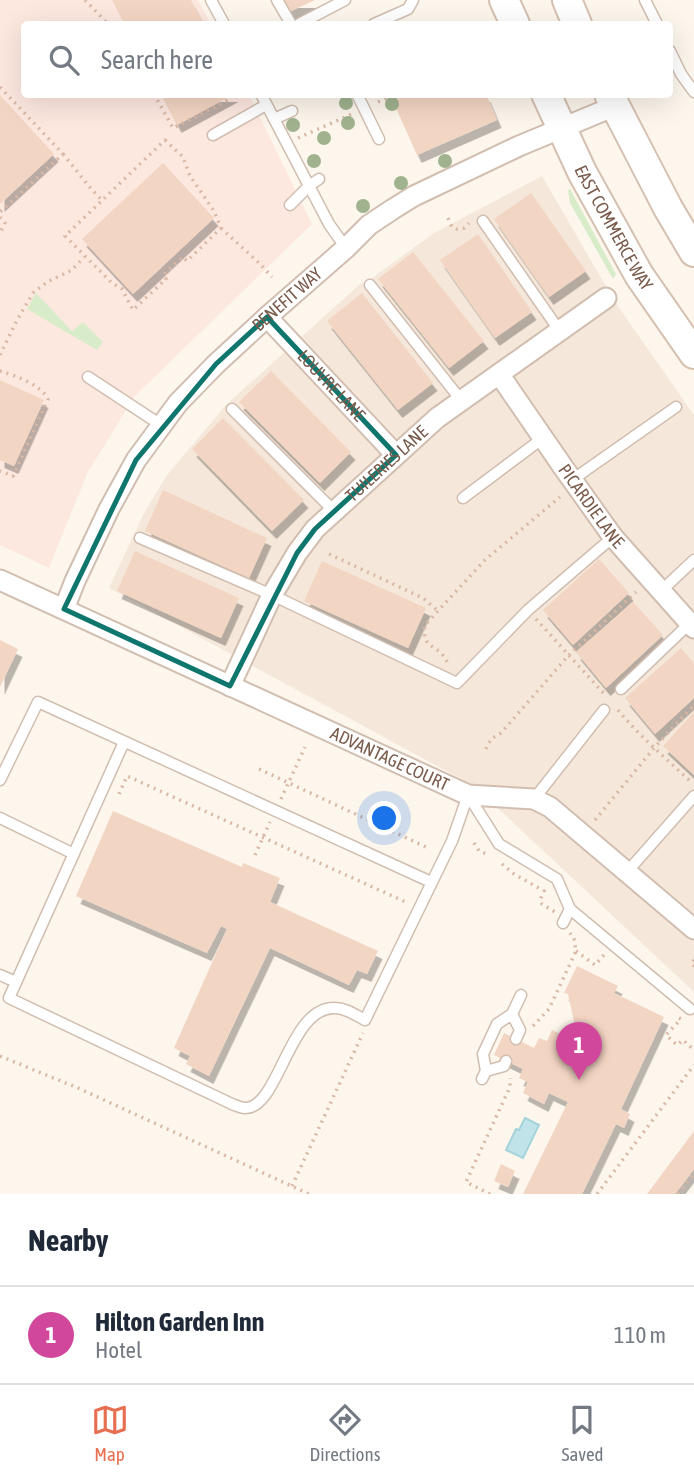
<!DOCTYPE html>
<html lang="en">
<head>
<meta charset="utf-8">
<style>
  body { margin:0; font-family:"Asap Condensed",sans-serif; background:#f2f2f3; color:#1f2937 }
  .you { position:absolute; left:385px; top:819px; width:24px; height:24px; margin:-18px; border:5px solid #fff; border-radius:50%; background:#1a73e8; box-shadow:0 0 0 10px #1a73e833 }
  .badge { display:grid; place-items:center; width:46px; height:46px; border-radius:50%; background:#e76f51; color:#fff; font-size:23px; font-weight:700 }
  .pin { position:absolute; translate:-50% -58px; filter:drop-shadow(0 2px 4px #0008) }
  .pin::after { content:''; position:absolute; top:37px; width:24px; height:21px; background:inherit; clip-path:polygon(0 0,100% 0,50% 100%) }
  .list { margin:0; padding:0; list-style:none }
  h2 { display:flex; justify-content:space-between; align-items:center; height:91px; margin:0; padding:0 28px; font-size:30px }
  h2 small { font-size:23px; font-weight:400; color:#747a83 }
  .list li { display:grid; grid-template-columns:46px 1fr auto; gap:21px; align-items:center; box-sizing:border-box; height:98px; padding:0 28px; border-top:2px solid #e0e1e3 }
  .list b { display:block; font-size:26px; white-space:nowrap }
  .list p { margin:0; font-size:23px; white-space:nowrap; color:#747a83 }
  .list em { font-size:23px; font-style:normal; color:#747a83 }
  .icon { flex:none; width:38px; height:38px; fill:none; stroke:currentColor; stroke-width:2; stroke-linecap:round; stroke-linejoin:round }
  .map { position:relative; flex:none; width:694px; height:1194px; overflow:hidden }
  .search { position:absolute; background:#fff; box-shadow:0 7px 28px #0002; left:21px; right:21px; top:21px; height:77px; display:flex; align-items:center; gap:18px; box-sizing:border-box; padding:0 24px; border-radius:7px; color:#747a83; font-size:26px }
  .sheet { height:189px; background:#fff }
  nav { display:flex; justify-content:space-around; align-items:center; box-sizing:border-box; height:98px; border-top:2px solid #e0e1e3; background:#fff; font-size:19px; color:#747a83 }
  nav a { display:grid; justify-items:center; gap:4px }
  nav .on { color:#e76f51 }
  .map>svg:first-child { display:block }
  .residential { fill:#f5e8da }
  .commercial { fill:#fde8e0 }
  .green { fill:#d8ecc9 }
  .water { fill:#bfe3e8; stroke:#a5d3da; stroke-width:2 }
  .building { fill:#f3d5c3; filter:url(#shadow) }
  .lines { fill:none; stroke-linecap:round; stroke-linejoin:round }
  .service-casing { stroke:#d1beb0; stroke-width:13 }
  .minor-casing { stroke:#d1beb0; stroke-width:23 }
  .secondary-casing { stroke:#d6c0b0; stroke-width:32 }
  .path { stroke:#d9b8a5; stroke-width:3.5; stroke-dasharray:2 5; stroke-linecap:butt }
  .service { stroke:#fff; stroke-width:10 }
  .minor { stroke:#fff; stroke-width:19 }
  .secondary { stroke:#fff; stroke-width:28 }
  .tree { fill:#a0b28e }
  .marked { fill:none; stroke:#0f766e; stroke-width:5; stroke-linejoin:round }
  .labels { text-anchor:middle; stroke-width:5; stroke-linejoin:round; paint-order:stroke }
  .street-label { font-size:18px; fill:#7a5c4d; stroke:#fffaf3 }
</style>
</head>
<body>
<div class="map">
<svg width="694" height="1194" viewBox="0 0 694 1194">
  <defs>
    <filter id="shadow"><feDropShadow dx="4.5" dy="8" stdDeviation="0" flood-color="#0004"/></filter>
  </defs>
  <rect width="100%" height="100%" fill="#fdf6ec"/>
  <path class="residential" d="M542 176 615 302 694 415V992L474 786 109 588 144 513 167 475 227 404 359 285 368 281 434 233Z"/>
  <path class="commercial" d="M0 0H198L211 24H24V94L249 95 312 224 134 397 87 474 49 568 0 545Z"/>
  <path class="green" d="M570 189 616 274 613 279 570 203 568 190Z
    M36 293 72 331 83 322 103 342 97 350 27 309Z"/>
  <path class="water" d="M525 1118 539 1125 523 1158 506 1150 516 1129 519 1130Z"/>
  <path class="building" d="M112 0H191L204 24H125Z
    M284 0H315L289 12Z
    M161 94H234L177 125Z
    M402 94H486L497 120 417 155 392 99Z
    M0 95 54 154 0 204Z
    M163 163 214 218 133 294 82 239Z
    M531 193 586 271 549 297 494 219Z
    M478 234 532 312 495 338 440 260Z
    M413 252 484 341 449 368 378 279Z
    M362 293 433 383 398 410 327 321Z
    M271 371 351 452 320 483 239 402Z
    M0 380 44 400 14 466 0 460Z
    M223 418 304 500 272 531 192 449Z
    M163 490 267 538 249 578 145 531Z
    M135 551 239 598 221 638 117 591Z
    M599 559 629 593 573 645 543 610Z
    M322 561 426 608 408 648 304 601Z
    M633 602 663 635 606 688 576 652Z
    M0 640 18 649 0 687Z
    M681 648 694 663V698L655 734 625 698Z
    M694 712V775L663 746Z
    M113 811 242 867 243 863 280 878 270 902 378 951 367 974 357 970 349 985 270 948 209 1076 186 1064 190 1056 174 1048 227 929 221 926 207 953 76 896Z
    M577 966 618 986 614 993 664 1017 621 1109 630 1114 624 1128 616 1124 582 1194H523L568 1102 549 1093 544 1104 523 1093 528 1082 519 1078 523 1069 494 1055 504 1033 534 1048 539 1038 547 1041 552 1030 572 1039 576 1031 568 994 564 993Z
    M694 1131V1169L675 1194H647Z
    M501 1164 515 1171 508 1187 494 1181Z"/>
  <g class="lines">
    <g class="service-casing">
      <path id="service" d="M211 0 224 24
        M277 0 291 24
        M645 0 657 24
        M299 24 345 0
        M374 24 408 9 413 0
        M670 51 681 74 694 92
        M261 94 329 224 346 248
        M357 94 379 139
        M274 119 292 111
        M213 135 266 105
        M290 205 309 186 319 179
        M483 221 559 330
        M370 285 461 400
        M88 377 161 425
        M232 409 334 511
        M572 480 676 407
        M463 498 543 438
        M140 538 272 595 457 683 528 610 613 537
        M661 591 694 560
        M621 689 690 623
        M124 742 9 998 234 1105C238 1106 241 1108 245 1108 279 1109 289 1006 335 1008 346 1008 355 1015 365 1020L452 841 468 795
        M0 780 38 702 431 882
        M468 795 499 844 557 879 570 909 690 1009
        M534 799 604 710
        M0 818 74 854
        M627 872 694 796
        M563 923 570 909
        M0 975 16 982
        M512 1014 520 1030 516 1039
        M486 1071 504 1066 506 1061
        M482 1079 486 1071 483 1054 497 1024 512 1014 521 995"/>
    </g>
    <g class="minor-casing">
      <g id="minor">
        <path id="s1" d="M267 317 396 455"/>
        <path id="s2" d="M499 374 563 467 613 537 694 628"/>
        <path id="s3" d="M0 580 468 795 534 799 550 807 694 929"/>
        <path id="s4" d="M64 609 75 581 109 509 136 460 178 403 216 364 267 317 346 248 369 225 393 209 414 196 519 146 615 106"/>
        <path id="s5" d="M230 686 272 595 297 553 315 529 437 418 606 298"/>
      </g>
    </g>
    <g class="secondary-casing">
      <g id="secondary">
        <path d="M504 0 515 24"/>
        <path d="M567 0 577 24"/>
        <path id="s6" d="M546 94 582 172 639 275 694 354"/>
        <path d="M609 94 668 208 694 252"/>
      </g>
    </g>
    <path class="path" d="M85 0 108 24
      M0 87 63 154 0 212
      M154 94 173 128 230 99
      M378 102 395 94
      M298 138 352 114
      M165 140 183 157 190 176 214 211 221 228 187 261 183 257 163 275 166 279 133 310 122 289 112 283 65 236Z
      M63 154C76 169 87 186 102 200
      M0 217 5 223 0 233
      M448 218 452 227 457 229 464 228 469 223
      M221 228 259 263 272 277
      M0 355 18 318 33 293 47 282 72 270 84 257
      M0 371C16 376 40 384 48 399L13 476 0 471
      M329 554 423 598 438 611
      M536 619 606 696
      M447 662C439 643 421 651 425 625L485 560 560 497
      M618 710C640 737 667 759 692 783
      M486 749 491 739 501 733 568 656 636 592
      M259 769 426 847
      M119 794 127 776 408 903
      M281 799 305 747
      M595 820 654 748 694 705
      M474 843 479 851 487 854
      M255 855 270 822
      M502 864 514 874 544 891 540 900 542 904 555 912
      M576 951 595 965 604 955
      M694 960 691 964 694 966
      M679 1018 681 1019 666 1035 677 1045 683 1040 694 1050
      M533 1026 549 1009 576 951 574 939 570 933
      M0 1056 78 1088 309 1194
      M292 1186 363 1033
      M490 1194 466 1182 510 1087V1078
      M597 1194 694 1065
      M678 1194 694 1173"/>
    <use href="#service" class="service"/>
    <use href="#minor" class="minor"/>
    <use href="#secondary" class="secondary"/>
  </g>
  <g class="tree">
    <circle cx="346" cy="103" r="7"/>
    <circle cx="392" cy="104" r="7"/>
    <circle cx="348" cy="123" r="7"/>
    <circle cx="293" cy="125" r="7"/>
    <circle cx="324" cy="138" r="7"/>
    <circle cx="314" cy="161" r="7"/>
    <circle cx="445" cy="161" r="7"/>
    <circle cx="401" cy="183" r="7"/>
    <circle cx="363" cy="206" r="7"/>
  </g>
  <path class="marked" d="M267 317 396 455 315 529 297 553 230 686 64 609 136 460 216 364Z"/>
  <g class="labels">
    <g class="street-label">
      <text dy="6" stroke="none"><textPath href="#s6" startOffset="150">EAST COMMERCE WAY</textPath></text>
      <text dy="6" stroke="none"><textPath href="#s4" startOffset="387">BENEFIT WAY</textPath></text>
      <text dy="6" stroke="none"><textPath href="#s1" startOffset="94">LOUVRE LANE</textPath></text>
      <text dy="6" stroke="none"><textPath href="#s5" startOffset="276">TUILERIES LANE</textPath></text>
      <text dy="6" stroke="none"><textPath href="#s2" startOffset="161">PICARDIE LANE</textPath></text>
      <text dy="6" stroke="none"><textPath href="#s3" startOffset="429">ADVANTAGE COURT</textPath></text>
    </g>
  </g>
</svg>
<div class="you"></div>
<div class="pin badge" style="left:579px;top:1080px;background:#d1479c">1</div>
<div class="search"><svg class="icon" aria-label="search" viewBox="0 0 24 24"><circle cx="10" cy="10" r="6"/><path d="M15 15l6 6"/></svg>Search here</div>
</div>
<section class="sheet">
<h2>Nearby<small></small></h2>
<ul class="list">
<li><span class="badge" style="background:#d1479c">1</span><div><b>Hilton Garden Inn</b><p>Hotel</p></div><em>110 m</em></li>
</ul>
</section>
<nav>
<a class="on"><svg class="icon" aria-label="map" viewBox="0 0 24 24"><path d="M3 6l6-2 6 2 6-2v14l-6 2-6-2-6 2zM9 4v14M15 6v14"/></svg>Map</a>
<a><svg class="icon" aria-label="directions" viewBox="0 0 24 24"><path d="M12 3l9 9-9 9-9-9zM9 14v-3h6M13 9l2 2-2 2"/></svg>Directions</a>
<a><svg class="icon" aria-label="saved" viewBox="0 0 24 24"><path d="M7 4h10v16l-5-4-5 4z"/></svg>Saved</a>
</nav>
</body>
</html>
